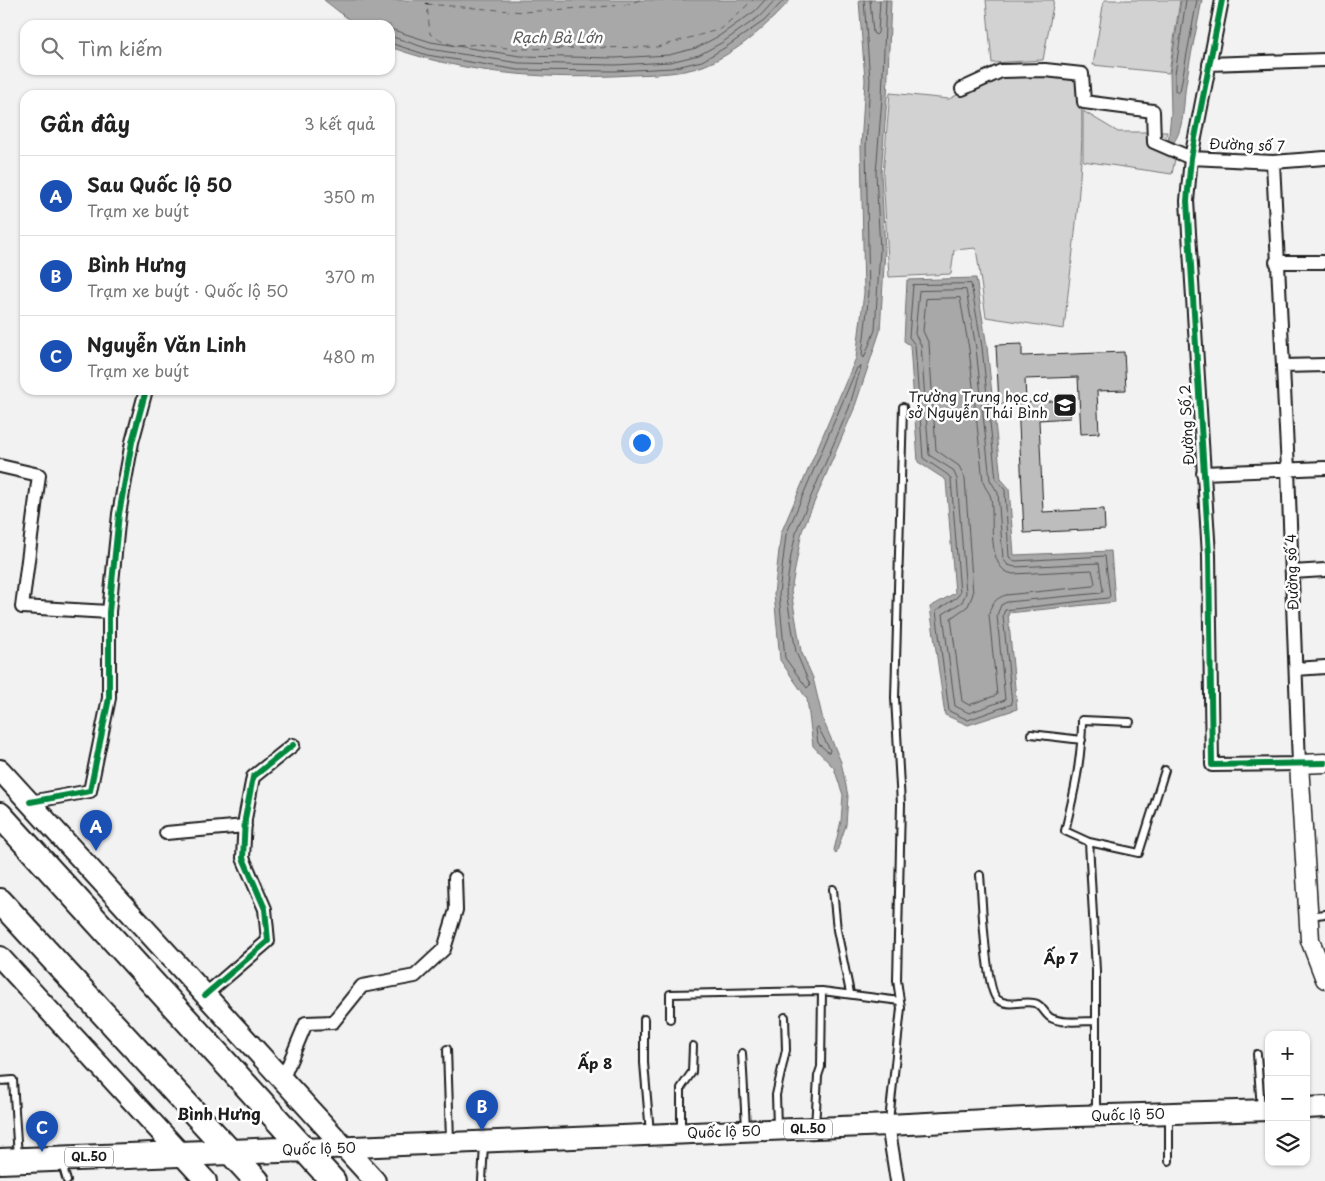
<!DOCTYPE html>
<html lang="vi">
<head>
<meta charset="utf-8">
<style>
  body { margin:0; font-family:"Playpen Sans",sans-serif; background:#f2f2f2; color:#222 }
  .controls { position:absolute; right:15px; bottom:15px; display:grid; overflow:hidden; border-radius:10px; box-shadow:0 1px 4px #0004 }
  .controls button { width:45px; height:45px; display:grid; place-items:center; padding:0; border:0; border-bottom:1px solid #e0e0e0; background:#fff; color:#222; font:25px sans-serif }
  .you { position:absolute; left:641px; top:442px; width:18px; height:18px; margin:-12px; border:4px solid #fff; border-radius:50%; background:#1a73e8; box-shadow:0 0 0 8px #1a73e833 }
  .badge { display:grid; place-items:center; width:32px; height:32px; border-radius:50%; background:#b45309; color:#fff; font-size:16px; font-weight:700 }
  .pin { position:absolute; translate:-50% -41px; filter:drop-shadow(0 1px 2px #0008) }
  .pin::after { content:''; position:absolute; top:26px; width:18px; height:15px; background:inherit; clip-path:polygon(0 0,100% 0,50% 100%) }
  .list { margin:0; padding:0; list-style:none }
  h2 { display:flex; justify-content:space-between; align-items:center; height:65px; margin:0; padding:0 20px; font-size:21px }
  h2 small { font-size:16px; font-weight:400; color:#767676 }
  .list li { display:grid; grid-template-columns:32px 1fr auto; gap:15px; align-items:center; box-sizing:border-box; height:80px; padding:0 20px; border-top:1px solid #e0e0e0 }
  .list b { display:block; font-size:19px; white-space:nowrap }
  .list p { margin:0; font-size:16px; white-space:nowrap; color:#767676 }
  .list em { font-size:16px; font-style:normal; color:#767676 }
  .icon { flex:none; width:28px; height:28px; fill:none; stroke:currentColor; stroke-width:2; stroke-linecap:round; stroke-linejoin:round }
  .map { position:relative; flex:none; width:1325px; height:1181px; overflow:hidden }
  .search { position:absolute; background:#fff; box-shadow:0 1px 4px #0004; left:20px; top:20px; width:375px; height:55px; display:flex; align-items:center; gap:12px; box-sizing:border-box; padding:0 18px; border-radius:15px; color:#767676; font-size:19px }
  .panel { position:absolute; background:#fff; box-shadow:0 1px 4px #0004; left:20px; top:90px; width:375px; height:305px; border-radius:15px }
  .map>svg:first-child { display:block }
  .green { fill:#d2d2d2; stroke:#777 }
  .water { fill:#a8a8a8; stroke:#707070 }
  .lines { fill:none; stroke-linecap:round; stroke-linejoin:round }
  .shore { stroke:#545454; stroke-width:1 }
  .ferry { stroke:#5b5b5b; stroke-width:1; stroke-dasharray:6 5; stroke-linecap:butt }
  .building { fill:#bdbdbd; stroke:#1c1c1c }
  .lane-casing { stroke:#1c1c1c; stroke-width:10 }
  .street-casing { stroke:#1c1c1c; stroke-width:16 }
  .secondary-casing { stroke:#1c1c1c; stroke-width:21 }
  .primary-casing { stroke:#1c1c1c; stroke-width:24 }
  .highway-casing { stroke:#1c1c1c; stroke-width:28 }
  .path { stroke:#1c1c1c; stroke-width:2.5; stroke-dasharray:1 4; stroke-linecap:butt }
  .lane { stroke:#fff; stroke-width:6 }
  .street { stroke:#fff; stroke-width:12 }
  .secondary { stroke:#fff; stroke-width:18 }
  .primary { stroke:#fff; stroke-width:20 }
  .highway { stroke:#fff; stroke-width:24 }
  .cycleway-casing { stroke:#fff; stroke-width:9 }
  .cycleway { stroke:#00873e; stroke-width:6 }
  .labels { text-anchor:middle; stroke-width:5; stroke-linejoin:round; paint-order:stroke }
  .shield { fill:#fff; stroke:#606060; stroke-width:1 }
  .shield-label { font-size:12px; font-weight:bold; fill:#1c1c1c }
  .street-label { font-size:14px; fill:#1c1c1c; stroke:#fff }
  .poi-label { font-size:14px; fill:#1c1c1c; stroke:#fff; text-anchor:end }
  .water-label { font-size:15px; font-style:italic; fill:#5b5b5b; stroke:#fff }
  .neighbourhood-label { font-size:15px; font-weight:bold; fill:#1c1c1c; stroke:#fff }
  .quarter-label { font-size:16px; font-weight:bold; fill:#1c1c1c; stroke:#fff }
</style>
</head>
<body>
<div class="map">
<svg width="1325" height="1181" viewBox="0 0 1325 1181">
  <rect width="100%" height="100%" fill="#f2f2f2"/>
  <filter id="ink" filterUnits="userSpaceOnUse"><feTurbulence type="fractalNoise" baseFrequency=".02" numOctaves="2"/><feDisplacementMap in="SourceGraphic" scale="10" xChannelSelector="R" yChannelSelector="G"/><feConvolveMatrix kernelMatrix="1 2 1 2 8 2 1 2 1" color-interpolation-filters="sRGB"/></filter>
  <g filter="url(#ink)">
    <path class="green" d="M986 0H1054L1043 60 992 63Z
      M1104 0H1180L1169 73 1093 65Z
      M1001 73 1080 77C1087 160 1073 245 1064 329L986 317 976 248 954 250 951 274 889 277 883 174 890 93 949 99Z
      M1083 111 1118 132H1167L1165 142 1177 149 1172 174 1083 161Z"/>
    <path class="water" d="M324 0H790C767 26 737 53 703 66 681 74 656 74 632 75 552 80 469 75 393 48L390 46V25H356Z
      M859 0H891L887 98 881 173 885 250 880 331 854 409 802 531 791 591 801 651 813 678 823 720 841 762 848 796 846 825 836 854 834 850 841 821 843 795 834 768 813 746 807 699 780 660 774 594 781 533 856 358 864 293 861 147 865 80Z
      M1181 0H1202C1197 28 1190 56 1186 84 1183 104 1185 130 1171 146L1168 144 1171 113 1170 73Z
      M976 278 987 347 1001 479 1009 488 1014 555 1111 551 1115 602 1008 613 1017 709 968 725 945 715 930 607 955 593 946 480 918 462 910 345 904 341 907 280Z"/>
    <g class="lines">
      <path class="shore" d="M864 0 870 80 866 147 869 293 862 355 864 358 875 330 880 250 876 173 882 98 886 0
        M870 0 873 33 876 35 878 33 880 0
        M1186 0 1175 74V91L1178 93 1180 91 1197 0
        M390 29 431 42 520 56 615 58 669 55 696 48 719 36 755 11 765 0
        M390 36 429 49 519 63 615 65 670 62 699 55 723 42 760 16 775 0
        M390 43 427 55 518 70 615 71 672 68 702 61 726 47 764 21 784 0
        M971 284 982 347 996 479 1005 490 1009 557 1015 561 1105 556 1110 596 1108 598 1005 610 1003 615 1012 704 968 720 949 711 936 611 957 597 960 593 951 479 948 475 923 458 915 345 909 337 913 285Z
        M966 290 976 348 990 480 998 493 1003 559 1008 565 1015 567 1099 563 1103 590 1101 593 1007 602 1001 605 997 615 1005 700 969 713 955 706 943 614 962 602 966 593 957 479 953 470 929 455 921 345 915 334 919 291Z
        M960 298 969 349 983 481C984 488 990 492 991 498 995 520 985 569 1013 574L1092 570 1095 583 1093 586 1006 595C996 598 990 604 989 615L997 695 969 705 962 701 951 618 968 606 973 594 965 478 959 466 936 450 929 344 923 331 926 299Z
        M861 367 849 408 797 529 791 555 786 592 796 652 810 685 807 688 785 658 779 594 786 535 857 368Z
        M818 727 830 750 829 753 818 743 816 729Z"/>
      <path class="ferry" d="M640 0 625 5 523 12 427 4 430 34 443 42 457 46 479 44 514 49 657 47 721 29 753 0"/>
    </g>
    <path class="building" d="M1022 344V356L1124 352 1126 390 1097 391 1099 433 1081 434 1078 377 1025 379 1026 402 999 404 996 345Z
      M1069 400 1070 418 1039 420 1043 512 1104 509 1105 529 1024 533 1018 403Z"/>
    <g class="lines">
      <g class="lane-casing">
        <path id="lane" d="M1130 722 1082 720C1082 758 1074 794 1065 831L1089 842 1139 853 1165 770
          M1031 734 1082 740
          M1089 842 1096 971V1112
          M980 875C982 896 985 988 997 999 1008 1008 1022 1000 1034 1003 1042 1004 1044 1014 1051 1018 1063 1024 1083 1021 1096 1021
          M833 889 837 930 850 993
          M1309 916 1325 914
          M644 1019V1063L650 1133
          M670 1019V994L822 991 900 1001
          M447 1049 450 1140
          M742 1053 746 1128
          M1257 1054 1261 1109
          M0 1081 13 1080 18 1157
          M1169 1115V1161
          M889 1121 901 1008 897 980 901 804 895 698 903 407
          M777 1126 776 1095 786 1050 785 1017
          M815 1127 818 1076 821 1067 822 991
          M681 1130V1088L692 1072 693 1046
          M62 1164 67 1181
          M482 1181 484 1144"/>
      </g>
      <g class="street-casing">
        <path id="street" d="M1222 0 1191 158 1187 201 1209 555 1212 765 1299 764 1288 470 1273 162
          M1209 64 1325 60
          M962 89 1001 71 1045 70 1082 74 1084 102 1153 111 1154 142 1191 158 1273 162 1325 158
          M1276 262H1325
          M1283 366 1325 365
          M0 466 39 475 22 607 109 612
          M1203 473 1325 468
          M1292 572 1325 570
          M1296 669 1325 667
          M30 802 90 791 109 698V612L119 514 132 442 146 390
          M166 833 245 826
          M205 995 268 941 265 909 243 858 245 819 253 777 293 745
          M283 1078 306 1023 333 1022 362 986 415 976 444 949 456 910 455 878
          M888 1125 897 1181"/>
      </g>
      <g class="secondary-casing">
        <path id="secondary" d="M1325 763 1299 764 1310 940 1325 979"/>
      </g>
      <g class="primary-casing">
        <path id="primary" d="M0 770 375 1181
          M0 957 206 1181
          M1306 1108 1325 1107
          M305 1149 888 1125 1046 1117 1269 1110"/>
      </g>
      <g class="highway-casing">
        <path id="highway" d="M0 815 333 1181
          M0 901 257 1181
          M0 1161 305 1149"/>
      </g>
      <path class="path" d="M427 4 428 0"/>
      <use href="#lane" class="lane"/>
      <use href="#street" class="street"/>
      <use href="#secondary" class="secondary"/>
      <use href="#primary" class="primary"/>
      <use href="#highway" class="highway"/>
      <g class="cycleway-casing">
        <path id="cycleway" d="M1222 0 1191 158 1187 201 1209 555 1212 765 1325 763
          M30 802 90 791 109 698V612L119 514 132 442 146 390
          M205 995 268 941 265 909 243 858 245 819 253 777 293 745"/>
      </g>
      <use href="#cycleway" class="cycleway"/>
    </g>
  </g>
  <defs>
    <g id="school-square" transform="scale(1.25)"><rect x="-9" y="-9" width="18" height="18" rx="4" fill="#1c1c1c" stroke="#fff"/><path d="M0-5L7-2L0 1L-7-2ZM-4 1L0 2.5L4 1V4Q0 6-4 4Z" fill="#fff"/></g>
  </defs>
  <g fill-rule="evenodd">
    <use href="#school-square" x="1065" y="405"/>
  </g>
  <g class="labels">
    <g class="shield">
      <rect x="784" y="1119.5" width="48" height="19" rx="4"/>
      <rect x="65" y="1147.5" width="48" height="19" rx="4"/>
    </g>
    <g class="shield-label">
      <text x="808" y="1133">QL.50</text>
      <text x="89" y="1161">QL.50</text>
    </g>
    <g class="street-label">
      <text transform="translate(1247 145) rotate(2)" y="5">Đường số 7</text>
      <text transform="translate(1187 425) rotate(-93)" y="5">Đường Số 2</text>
      <text transform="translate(1292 572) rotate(-92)" y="5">Đường số 4</text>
      <text transform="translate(1128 1115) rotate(-2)" y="5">Quốc lộ 50</text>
      <text transform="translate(724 1132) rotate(-2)" y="5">Quốc lộ 50</text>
      <text transform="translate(319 1149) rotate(-2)" y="5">Quốc lộ 50</text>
    </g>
    <g class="poi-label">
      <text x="1048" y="402">Trường Trung học cơ<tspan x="1048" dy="16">sở Nguyễn Thái Bình</tspan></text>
    </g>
    <g class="water-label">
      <text x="557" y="43">Rạch Bà Lớn</text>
    </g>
    <g class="neighbourhood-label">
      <text x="1061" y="964">Ấp 7</text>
      <text x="595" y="1069">Ấp 8</text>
    </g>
    <g class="quarter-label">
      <text x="219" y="1120">Bình Hưng</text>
    </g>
  </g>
</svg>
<div class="controls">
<button>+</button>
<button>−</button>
<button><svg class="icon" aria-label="layers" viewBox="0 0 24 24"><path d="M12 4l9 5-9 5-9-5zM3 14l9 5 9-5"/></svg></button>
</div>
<div class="you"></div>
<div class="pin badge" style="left:96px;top:851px;background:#1a4fb4">A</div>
<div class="pin badge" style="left:482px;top:1131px;background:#1a4fb4">B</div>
<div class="pin badge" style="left:42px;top:1152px;background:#1a4fb4">C</div>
<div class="search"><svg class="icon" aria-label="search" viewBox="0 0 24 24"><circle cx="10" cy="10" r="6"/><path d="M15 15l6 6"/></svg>Tìm kiếm</div>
<section class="panel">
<h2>Gần đây<small>3 kết quả</small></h2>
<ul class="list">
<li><span class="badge" style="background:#1a4fb4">A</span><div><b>Sau Quốc lộ 50</b><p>Trạm xe buýt</p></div><em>350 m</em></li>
<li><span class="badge" style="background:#1a4fb4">B</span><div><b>Bình Hưng</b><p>Trạm xe buýt · Quốc lộ 50</p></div><em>370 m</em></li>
<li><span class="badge" style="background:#1a4fb4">C</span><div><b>Nguyễn Văn Linh</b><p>Trạm xe buýt</p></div><em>480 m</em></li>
</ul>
</section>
</div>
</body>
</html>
